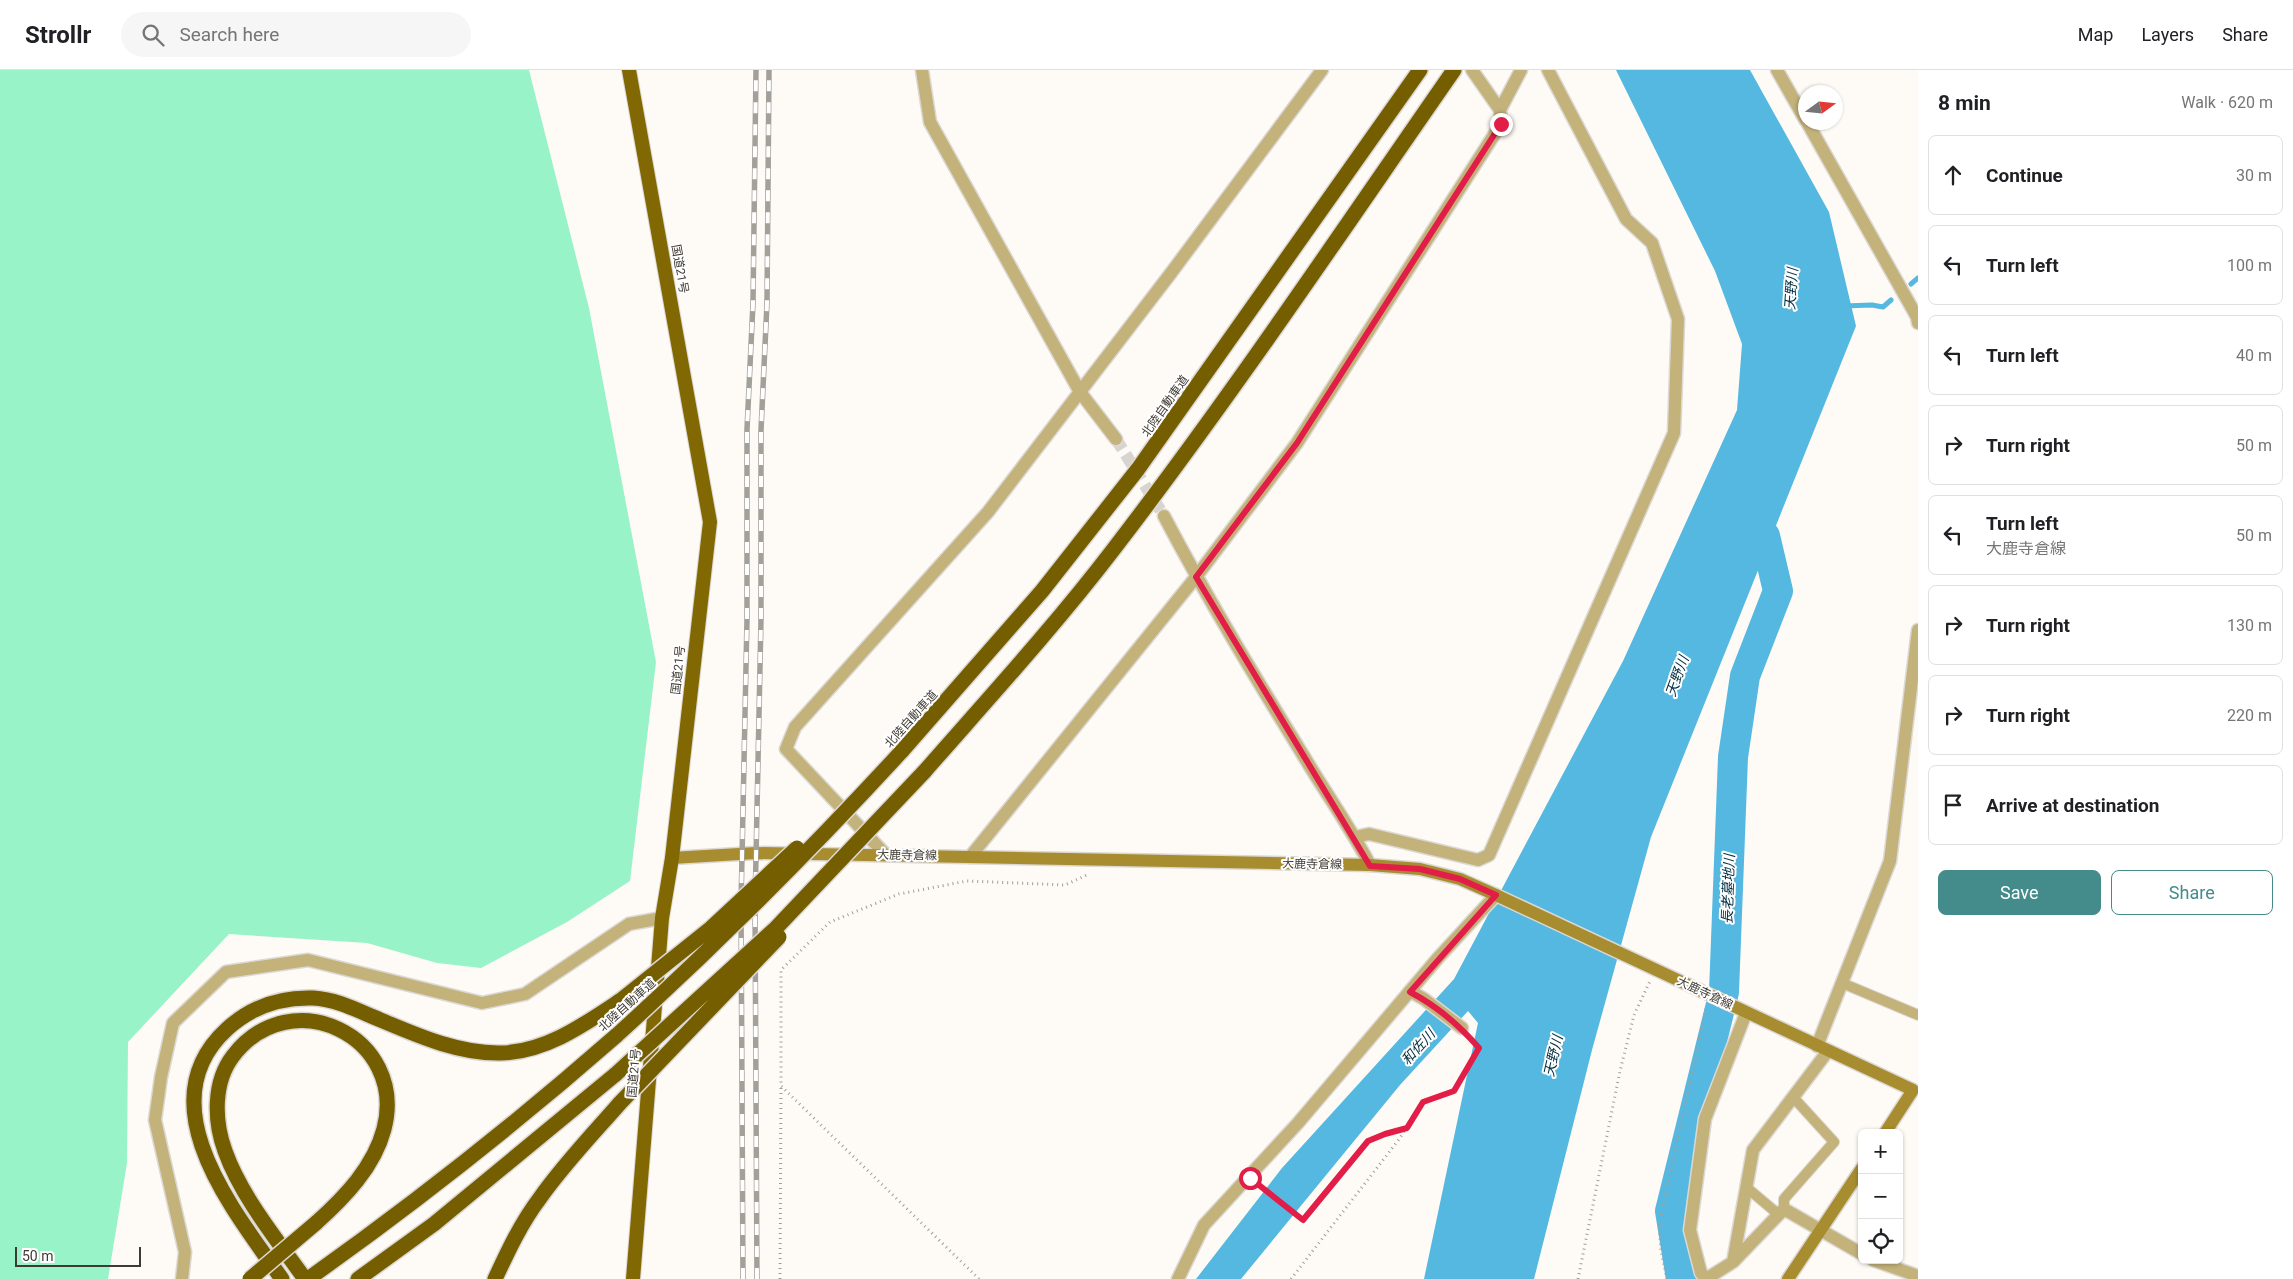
<!DOCTYPE html>
<html lang="en">
<head>
<meta charset="utf-8">
<style>
  body { margin:0; font-family:Roboto,"Noto Sans JP",sans-serif; background:#f6f6f6; color:#202124 }
  .controls { position:absolute; right:15px; bottom:15px; display:grid; overflow:hidden; border-radius:8px; box-shadow:0 1px 4px #0004 }
  .controls button { width:45px; height:45px; display:grid; place-items:center; padding:0; border:0; border-bottom:1px solid #e0e0e0; background:#fff; color:#202124; font:25px sans-serif }
  .compass { position:absolute; left:1798px; top:15px; width:45px; height:45px; border-radius:50%; background:#fff; box-shadow:0 1px 4px #0004; rotate:75deg }
  .scale { position:absolute; left:15px; bottom:12px; width:126px; box-sizing:border-box; padding-left:5px; border:2px solid #3f3a32; border-top:0; font-size:14px; line-height:18px; white-space:nowrap; color:#3f3a32; -webkit-text-stroke:4px #fff; paint-order:stroke }
  .stop { position:absolute; width:15px; height:15px; margin:-11px; border:4px solid #e11d48; border-radius:50%; background:#fff }
  .stop.end { background:#e11d48; border-color:#fff; box-shadow:0 1px 5px #0008 }
  .list { margin:0; padding:0; list-style:none }
  h2 { display:flex; justify-content:space-between; align-items:center; height:65px; margin:0; padding:0 20px; font-size:21px }
  h2 small { font-size:16px; font-weight:400; color:#757577 }
  .list li { display:grid; grid-template-columns:32px 1fr auto; gap:15px; align-items:center; box-sizing:border-box; height:80px; margin:0 10px 10px; padding:0 10px; border:1px solid #e0e0e0; border-radius:8px }
  .list b { display:block; font-size:19px; white-space:nowrap }
  .list p { margin:0; font-size:16px; white-space:nowrap; color:#757577 }
  .list em { font-size:16px; font-style:normal; color:#757577 }
  .actions { display:flex; gap:10px; padding:15px 20px }
  .actions a { flex:1; padding:11px 0; border:1px solid #448c8b; border-radius:8px; text-align:center; font-size:18px; color:#448c8b }
  .actions .main { background:#448c8b; color:#fff }
  .icon { flex:none; width:28px; height:28px; fill:none; stroke:currentColor; stroke-width:2; stroke-linecap:round; stroke-linejoin:round }
  .map { position:relative; flex:none; width:1918px; height:1209px; overflow:hidden }
  header { display:flex; align-items:center; gap:30px; box-sizing:border-box; height:70px; padding:0 25px; background:#fff; border-bottom:1px solid #e0e0e0 }
  header strong { font-size:24px }
  nav { display:flex; gap:28px; margin-inline-start:auto; font-size:18px }
  .search { width:350px; height:45px; background:#f6f6f6; display:flex; align-items:center; gap:12px; box-sizing:border-box; padding:0 18px; border-radius:28px; color:#757577; font-size:19px }
  main { display:flex }
  aside { flex:1; background:#fff }
  .map>svg:first-child { display:block }
  .green { fill:#99f3c8 }
  .water { fill:#55b8e1 }
  .lines { fill:none; stroke-linecap:round; stroke-linejoin:round }
  .stream { stroke:#55b8e1; stroke-width:5 }
  .river { stroke:#55b8e1; stroke-width:30 }
  .minor-tunnel { stroke:#d8d4d0; stroke-width:12; stroke-dasharray:12 6; stroke-linecap:butt }
  .service-casing { stroke:#dcd8d4; stroke-width:12 }
  .minor-casing { stroke:#dcd8d4; stroke-width:15 }
  .tertiary-casing { stroke:#dcd8d4; stroke-width:15 }
  .secondary-casing { stroke:#dcd8d4; stroke-width:15 }
  .trunk-casing { stroke:#dcd8d4; stroke-width:16 }
  .motorway-casing { stroke:#dcd8d4; stroke-width:18 }
  .path { stroke:#a19d97; stroke-width:3; stroke-dasharray:1 4; stroke-linecap:butt }
  .service { stroke:#c3b27a; stroke-width:10 }
  .minor { stroke:#c3b27a; stroke-width:12 }
  .tertiary { stroke:#c3b27a; stroke-width:12 }
  .secondary { stroke:#a78d2f; stroke-width:12 }
  .trunk { stroke:#816802; stroke-width:14 }
  .motorway { stroke:#755e00; stroke-width:15 }
  .rail-casing { stroke:#a39f99; stroke-width:5.5 }
  .rail { stroke:#fff; stroke-width:4; stroke-dasharray:11; stroke-linecap:butt }
  .motorway-bridge-casing { stroke:#dcd8d4; stroke-width:18; stroke-linecap:butt }
  .motorway-bridge { stroke:#755e00; stroke-width:15 }
  .route { stroke:#e11d48; stroke-width:6 }
  .labels { text-anchor:middle; stroke-width:4; stroke-linejoin:round; paint-order:stroke }
  .street-label { font-size:12px; fill:#3f3a32; stroke:#fff }
  .water-label { font-size:14px; font-style:italic; fill:#012f40; stroke:#fff }
</style>
</head>
<body>
<header>
<strong>Strollr</strong>
<div class="search"><svg class="icon" aria-label="search" viewBox="0 0 24 24"><circle cx="10" cy="10" r="6"/><path d="M15 15l6 6"/></svg>Search here</div>
<nav><a>Map</a><a>Layers</a><a>Share</a></nav>
</header>
<main>
<div class="map">
<svg width="1918" height="1209" viewBox="0 0 1918 1209">
  <rect width="100%" height="100%" fill="#fefbf7"/>
  <path class="green" d="M0 0H529L589 238 656 592 630 811 567 852 481 898 437 893 367 873 229 864 128 972 127 1093 108 1209H0Z"/>
  <path class="water" d="M1616 0H1750L1829 142 1856 256 1651 767 1592 980 1534 1209H1424L1478 953 1468 941 1400 1015 1241 1209H1196L1282 1098 1454 909 1623 591 1737 340 1742 274 1715 201Z"/>
  <g class="lines">
    <path class="stream" d="M1911 214 1918 208
      M1844 236 1872 235 1883 237 1891 230"/>
    <path class="river" d="M1681 1209 1670 1141 1724 922 1733 687 1745 606 1778 521 1765 466 1741 448"/>
    <path class="minor-tunnel" d="M1116 369 1164 446"/>
    <g class="service-casing">
      <path id="service" d="M1842 913 1918 945
        M1746 1117 1778 1144
        M1784 1139V1129L1834 1072 1793 1027"/>
    </g>
    <g class="minor-casing">
      <path id="minor" d="M922 0 930 52 1080 322 1116 369
        M1472 0 1500 40 1521 0
        M1777 0 1806 51
        M1807 52 1917 247 1918 253
        M1164 446C1207 528 1255 607 1303 685 1325 722 1350 757 1370 795
        M1355 767 1369 764 1478 790 1489 785 1674 363 1678 249 1652 173 1626 149 1548 0
        M886 785 786 679 795 657 988 442 1171 203 1322 0
        M970 787 1196 507 1297 373 1501 54 1500 40
        M1410 921 1424 929 1462 958
        M1817 976 1890 791 1918 560
        M1873 1190 1918 1206
        M1733 1192 1784 1139 1862 1184
        M182 1209 185 1182 155 1050 161 1007 173 953 226 902 308 890 482 933 525 924 629 854 662 848
        M1706 1209 1733 1192 1753 1080 1828 981
        M1707 1209 1701 1203 1690 1160 1705 1049 1746 943"/>
    </g>
    <g class="tertiary-casing">
      <path id="tertiary" d="M1178 1209 1204 1155 1298 1053 1438 888 1496 825"/>
    </g>
    <g class="secondary-casing">
      <path id="secondary" d="M672 788 756 783 1370 795 1420 799 1460 809 1496 825 1913 1020 1885 1063
        M1788 1209 1862 1098"/>
    </g>
    <g class="trunk-casing">
      <path id="trunk" d="M629 0 710 452 672 788 662 848 633 1209"/>
    </g>
    <g class="motorway-casing">
      <path id="motorway" d="M901 682 1042 521 1138 399 1420 0
        M924 702C988 629 1054 557 1113 480 1233 324 1342 161 1454 0
        M282 1209C235 1142 145 1034 227 959 251 937 281 927 313 928 334 929 353 938 371 946 412 963 456 984 501 983 546 982 585 954 621 930
        M305 1209C277 1170 241 1126 225 1081 214 1051 213 1012 233 986 291 910 408 967 384 1059 374 1097 345 1127 316 1153
        M308 1209C415 1133 518 1052 617 965
        M358 1209 434 1154 616 1004
        M495 1209C508 1181 521 1153 540 1128 564 1094 593 1064 620 1033"/>
    </g>
    <path class="path" d="M1259 1115 1303 1150 1368 1071 1385 1064 1406 1058
      M780 1209 781 1016
      M979 1209 781 1016V900L830 852 899 824 967 811 1065 815 1087 805
      M1291 1209 1400 1068 1423 1032 1454 1021 1479 978 1471 968
      M1578 1209 1620 1001 1634 945 1650 911
      M1667 1209 1661 1181 1659 1155 1706 938"/>
    <use href="#service" class="service"/>
    <use href="#minor" class="minor"/>
    <use href="#tertiary" class="tertiary"/>
    <use href="#secondary" class="secondary"/>
    <use href="#trunk" class="trunk"/>
    <use href="#motorway" class="motorway"/>
    <g class="rail-casing">
      <path id="rail" d="M743 1209 741 835 747 549V359L753 233 756 0
        M757 1209 755 835 761 549V360L767 233 769 0"/>
    </g>
    <use href="#rail" class="rail"/>
    <g class="motorway-bridge-casing">
      <path id="motorway-bridge" d="M621 930 711 858 797 778
        M617 965C716 875 810 781 901 682
        M616 1004 776 858 924 702
        M620 1033 779 867
        M250 1209 316 1153"/>
    </g>
    <use href="#motorway-bridge" class="motorway-bridge"/>
  </g>
  <g class="lines">
    <path class="route" d="M1250 1108 1303 1150 1368 1071 1385 1064 1407 1058 1423 1032 1454 1021 1479 978C1459 955 1437 936 1410 922L1496 825 1460 809 1420 799 1370 796 1196 507 1297 373 1501 54"/>
  </g>
  <g class="labels">
    <g class="street-label">
      <text transform="translate(680 199) rotate(80)" y="4">国道21号</text>
      <text transform="translate(1165 336) rotate(-55)" y="4">北陸自動車道</text>
      <text transform="translate(678 600) rotate(-84)" y="4">国道21号</text>
      <text transform="translate(911 649) rotate(-48)" y="4">北陸自動車道</text>
      <text transform="translate(907 785) rotate(1)" y="4">大鹿寺倉線</text>
      <text transform="translate(1312 794) rotate(1)" y="4">大鹿寺倉線</text>
      <text transform="translate(1705 923) rotate(25)" y="4">大鹿寺倉線</text>
      <text transform="translate(627 935) rotate(-42)" y="4">北陸自動車道</text>
      <text transform="translate(634 1003) rotate(-85)" y="4">国道21号</text>
    </g>
    <g class="water-label">
      <text transform="translate(1791 219) rotate(-86)" y="5">天野川</text>
      <text transform="translate(1677 606) rotate(-70)" y="5">天野川</text>
      <text transform="translate(1728 819) rotate(-88)" y="5">長老墓地川</text>
      <text transform="translate(1418 977) rotate(-48)" y="5">和佐川</text>
      <text transform="translate(1553 986) rotate(-77)" y="5">天野川</text>
    </g>
  </g>
</svg>
<div class="controls">
<button>+</button>
<button>−</button>
<button><svg class="icon" aria-label="locate" viewBox="0 0 24 24"><circle cx="12" cy="12" r="6"/><path d="M12 2v4M12 18v4M2 12h4M18 12h4"/></svg></button>
</div>
<svg class="compass" viewBox="-18 -18 36 36"><path d="M0-13l5 13h-10z" fill="#e53935"/><path d="M0 13l5-13h-10z" fill="#757577"/></svg>
<div class="scale">50 m</div>
<div class="stop" style="left:1250px;top:1108px"></div>
<div class="stop end" style="left:1501px;top:54px"></div>
</div>
<aside>
<h2>8 min<small>Walk · 620 m</small></h2>
<ul class="list">
<li><svg class="icon" aria-label="ahead" viewBox="0 0 24 24"><path d="M12 20V5M6 11l6-6 6 6"/></svg><div><b>Continue</b></div><em>30 m</em></li>
<li><svg class="icon" aria-label="left" viewBox="0 0 24 24"><path d="M17 20v-9H6M10 6l-5 5 5 5"/></svg><div><b>Turn left</b></div><em>100 m</em></li>
<li><svg class="icon" aria-label="left" viewBox="0 0 24 24"><path d="M17 20v-9H6M10 6l-5 5 5 5"/></svg><div><b>Turn left</b></div><em>40 m</em></li>
<li><svg class="icon" aria-label="right" viewBox="0 0 24 24"><path d="M7 20v-9h11M14 6l5 5-5 5"/></svg><div><b>Turn right</b></div><em>50 m</em></li>
<li><svg class="icon" aria-label="left" viewBox="0 0 24 24"><path d="M17 20v-9H6M10 6l-5 5 5 5"/></svg><div><b>Turn left</b><p>大鹿寺倉線</p></div><em>50 m</em></li>
<li><svg class="icon" aria-label="right" viewBox="0 0 24 24"><path d="M7 20v-9h11M14 6l5 5-5 5"/></svg><div><b>Turn right</b></div><em>130 m</em></li>
<li><svg class="icon" aria-label="right" viewBox="0 0 24 24"><path d="M7 20v-9h11M14 6l5 5-5 5"/></svg><div><b>Turn right</b></div><em>220 m</em></li>
<li><svg class="icon" aria-label="arrive" viewBox="0 0 24 24"><path d="M6 21V4h12l-3 4 3 4H6"/></svg><div><b>Arrive at destination</b></div></li>
</ul>
<div class="actions"><a class="main">Save</a><a>Share</a></div>
</aside>
</main>
</body>
</html>
